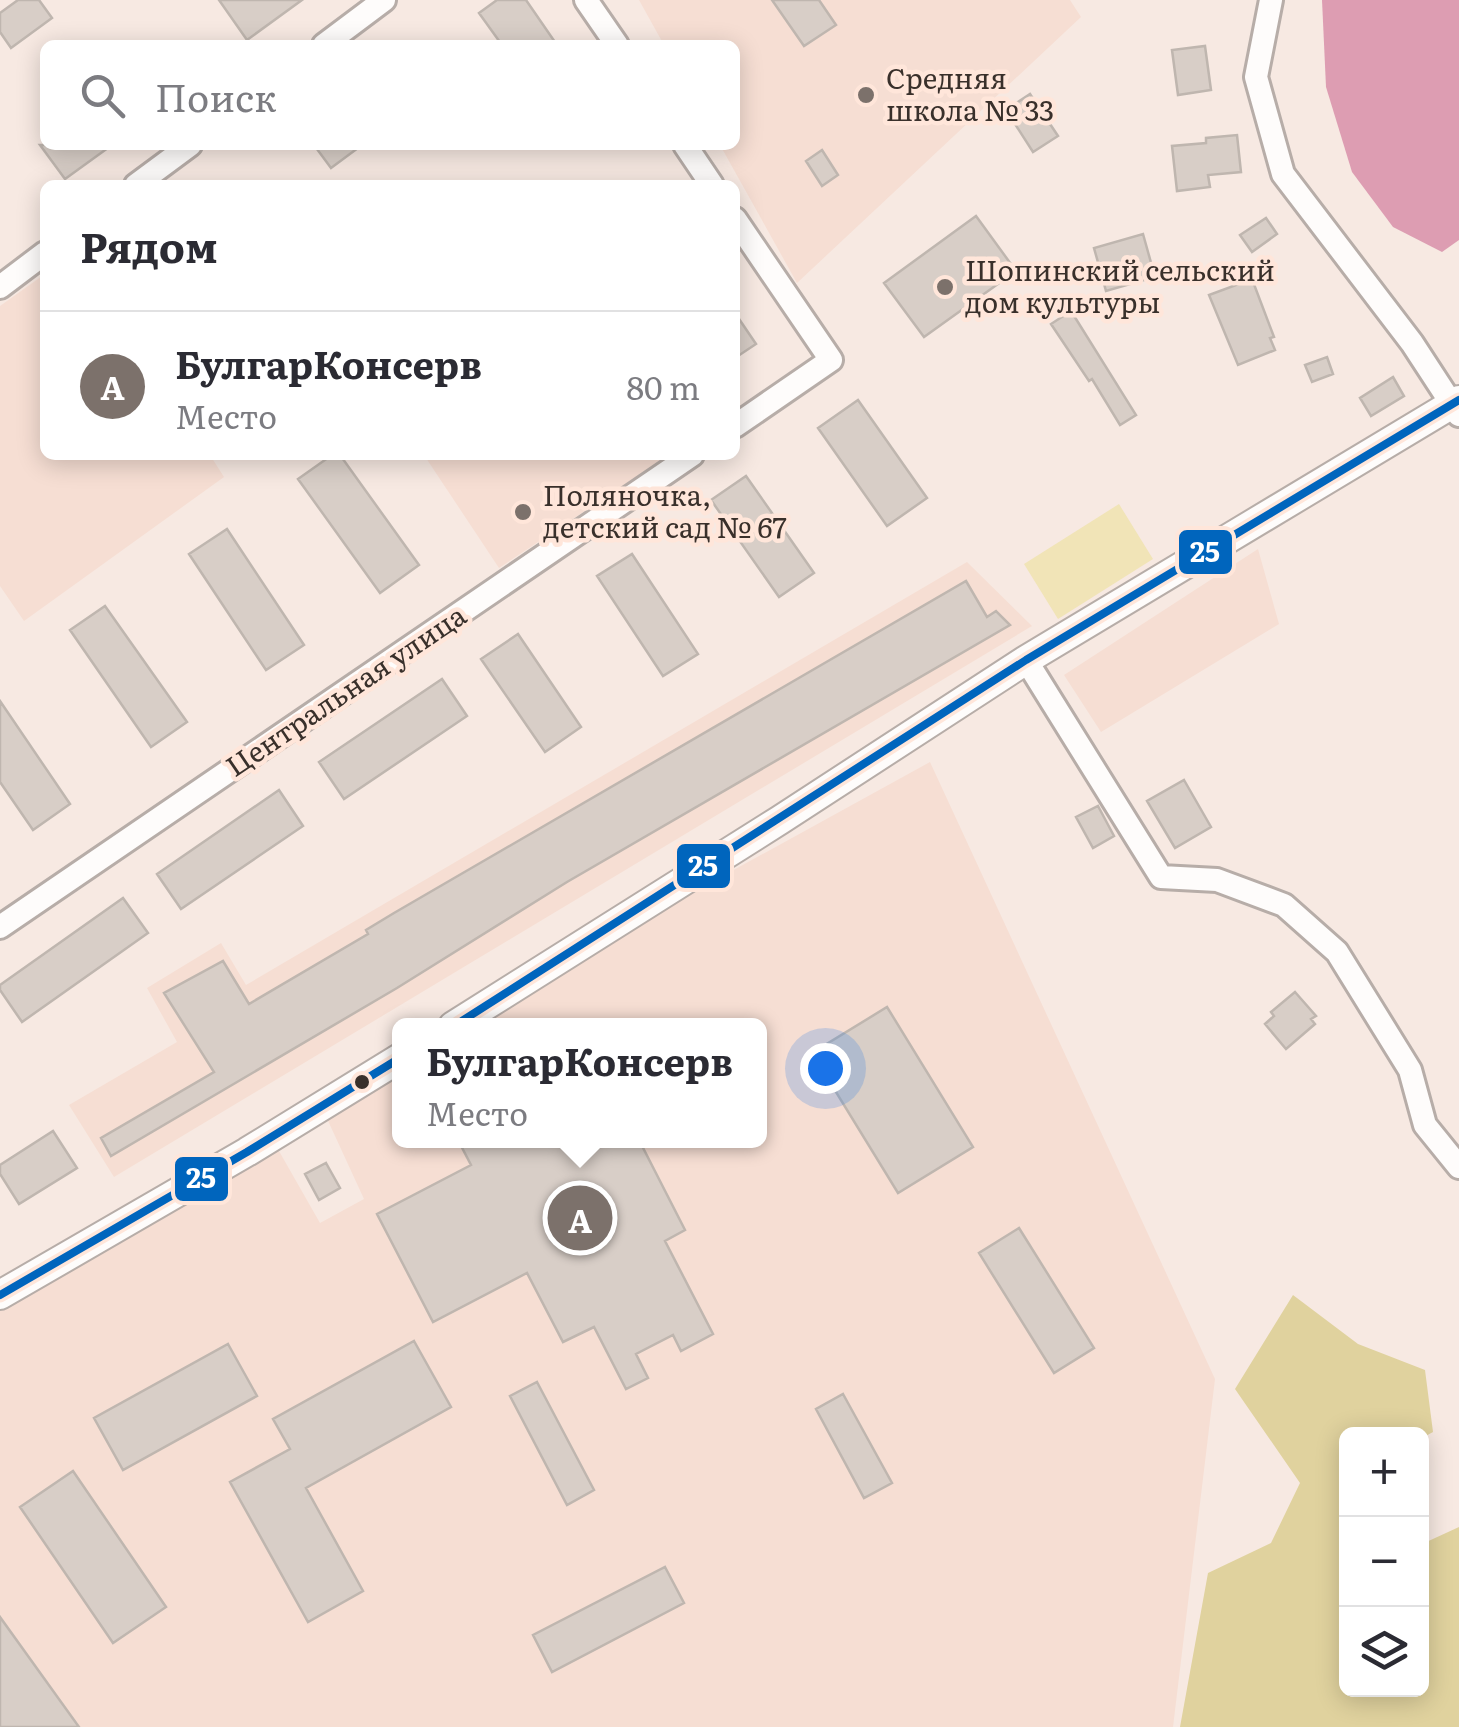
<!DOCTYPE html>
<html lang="ru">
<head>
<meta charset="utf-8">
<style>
  body { margin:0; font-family:Literata,serif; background:#f2f2f3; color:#2b2b33 }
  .controls { position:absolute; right:30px; bottom:30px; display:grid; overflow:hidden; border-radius:15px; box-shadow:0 5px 25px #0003 }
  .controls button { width:90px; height:90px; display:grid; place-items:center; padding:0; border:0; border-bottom:2px solid #e1e1e2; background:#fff; color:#2b2b33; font:50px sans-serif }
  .you { position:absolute; left:825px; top:1068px; width:35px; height:35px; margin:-25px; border:8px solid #fff; border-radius:50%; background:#1a73e8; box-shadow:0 0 0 15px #1a73e833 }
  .badge { display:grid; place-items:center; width:65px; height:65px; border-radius:50%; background:#7c716b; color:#fff; font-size:32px; font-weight:700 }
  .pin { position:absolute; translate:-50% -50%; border:5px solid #fff; box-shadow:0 2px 10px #0006 }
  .popup { position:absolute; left:392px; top:1018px; width:375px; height:130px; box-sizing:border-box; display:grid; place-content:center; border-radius:15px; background:#fff; filter:drop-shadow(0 2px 8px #0005); font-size:32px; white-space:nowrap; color:#7c7c81 }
  .popup b { font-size:38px; color:#2b2b33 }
  .popup::after { content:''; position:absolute; left:50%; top:100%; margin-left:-20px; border:20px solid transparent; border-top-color:#fff }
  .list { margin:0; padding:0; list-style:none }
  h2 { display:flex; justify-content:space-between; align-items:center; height:130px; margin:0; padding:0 40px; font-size:42px }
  h2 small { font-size:32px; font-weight:400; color:#7c7c81 }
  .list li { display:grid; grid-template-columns:65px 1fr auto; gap:30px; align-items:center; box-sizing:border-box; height:150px; padding:0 40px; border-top:2px solid #e1e1e2 }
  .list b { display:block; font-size:38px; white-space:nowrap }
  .list p { margin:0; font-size:32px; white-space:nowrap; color:#7c7c81 }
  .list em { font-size:32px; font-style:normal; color:#7c7c81 }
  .icon { flex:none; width:55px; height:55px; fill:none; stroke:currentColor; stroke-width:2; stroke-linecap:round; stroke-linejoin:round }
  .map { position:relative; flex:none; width:1459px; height:1727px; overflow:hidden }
  .search { position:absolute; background:#fff; box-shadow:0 5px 25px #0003; left:40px; top:40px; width:700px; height:110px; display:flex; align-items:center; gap:25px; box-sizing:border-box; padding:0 35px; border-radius:15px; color:#7c7c81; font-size:38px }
  .panel { position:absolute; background:#fff; box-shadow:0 5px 25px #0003; left:40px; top:180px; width:700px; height:280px; border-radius:15px }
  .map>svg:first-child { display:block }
  .built { fill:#f6ded3 }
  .green { fill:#f1e4b7 }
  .forest { fill:#e0d29e }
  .water { fill:#dd9db2 }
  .building { fill:#d8cec7; stroke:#bfb6af; stroke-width:2.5 }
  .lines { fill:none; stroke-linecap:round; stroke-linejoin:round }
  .minor-casing { stroke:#b7ada8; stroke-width:28 }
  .tertiary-casing { stroke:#b7ada8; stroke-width:32 }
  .minor { stroke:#fefcfb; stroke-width:22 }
  .tertiary { stroke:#fefcfb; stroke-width:28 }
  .bus-1-casing { stroke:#ffe6da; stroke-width:15 }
  .bus-1 { stroke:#0065bd; stroke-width:8 }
  .poi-dot { fill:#7c716b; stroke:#ffe6da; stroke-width:4 }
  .bus-dot { fill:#39302b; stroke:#ffe6da; stroke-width:4 }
  .labels { text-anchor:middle; stroke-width:9; stroke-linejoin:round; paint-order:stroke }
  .poi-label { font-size:28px; fill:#39302b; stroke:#ffe6da; text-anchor:start }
  .street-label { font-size:28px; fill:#39302b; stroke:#ffe6da }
  .line-badge { stroke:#ffe6da; stroke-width:4 }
  .badge-label { font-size:28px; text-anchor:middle; font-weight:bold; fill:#fff }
</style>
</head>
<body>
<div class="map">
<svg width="1459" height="1727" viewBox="0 0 1459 1727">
  <rect width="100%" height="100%" fill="#f7e9e2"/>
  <path class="built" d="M639 0H1070L1081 17 797 283 720 145H735V45H664Z
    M45 274V455H210L224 477 24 621 0 586V306Z
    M424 455H669L499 568Z
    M1258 549 1279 624 1101 732 1064 675Z
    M967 562 1032 626 114 1177 69 1105 177 1042 147 988 221 943 246 985Z
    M930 762 1215 1379 1173 1727H0V1299L267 1130 320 1223 364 1199 318 1099 400 1054V1140H760V1026L452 1025Z"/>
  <path class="green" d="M1119 504 1153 559 1058 619 1024 564Z"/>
  <path class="forest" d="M1293 1295 1358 1344 1425 1370 1433 1432 1422 1438V1434H1346V1690H1422V1544L1459 1527V1727H1180L1208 1573 1271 1543 1300 1483 1235 1389Z"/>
  <path class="water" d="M1322 0H1459V240L1442 252 1393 227 1352 172 1326 87Z"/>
  <path class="building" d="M18 0H39L52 18 11 48 0 32V13Z
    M219 0H302L247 40Z
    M497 0H526L557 45H502L479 13Z
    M772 0H819L836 25 804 46Z
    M1205 46 1211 90 1178 95 1172 50Z
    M1030 94 1058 136 1033 152 1006 110Z
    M1237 135 1241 172 1208 175 1210 187 1177 191 1172 146 1206 143V138Z
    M40 145H112L65 179Z
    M314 145H362L331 168Z
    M822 150 838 175 822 186 806 161Z
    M976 216 1016 271 924 337 884 283Z
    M1266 218 1277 234 1252 252 1240 235Z
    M1143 234 1155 277 1106 291 1094 248Z
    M1252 279 1274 337 1270 338 1275 350 1238 365 1209 295Z
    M1071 311 1136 415 1120 425 1092 379 1089 381 1051 324Z
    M735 313 756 344 735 358Z
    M1327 357 1333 374 1312 382 1305 365Z
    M1393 377 1404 396 1371 416 1360 398Z
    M858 400 927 498 887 526 818 428Z
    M332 455H340L419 565 380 593 298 479Z
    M746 476 814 573 779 597 711 500Z
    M227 529 304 645 266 670 189 554Z
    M632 554 698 654 663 676 597 576Z
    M966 581 987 617 996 611 1010 625 567 882 397 988 111 1156 101 1138 214 1072 164 993 223 961 249 1004 368 934 366 930 394 913Z
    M105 606 187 722 151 747 70 630Z
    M518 634 581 727 545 752 481 659Z
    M442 679 467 716 344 799 319 762Z
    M0 701 70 804 33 830 0 782Z
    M1184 780 1211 827 1175 848 1147 801Z
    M279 790 303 826 181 909 157 874Z
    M1098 806 1114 836 1093 848 1076 817Z
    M123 898 148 933 22 1022 0 990V985Z
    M1295 992 1316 1016 1311 1019 1315 1024 1286 1049 1265 1024 1274 1016 1271 1012Z
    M887 1007 973 1147 898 1193 812 1053Z
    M53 1131 77 1168 19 1204 0 1174V1165Z
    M458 1140H639L685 1230 665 1241 713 1334 681 1351 673 1335 636 1354 648 1378 626 1389 594 1327 563 1342 527 1273 433 1322 377 1214 471 1165Z
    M326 1163 340 1188 319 1200 305 1174Z
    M1019 1228 1094 1348 1054 1373 979 1253Z
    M414 1341 451 1407 306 1488 363 1591 308 1622 230 1482 290 1449 273 1419Z
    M228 1344 257 1396 123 1470 94 1418Z
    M537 1382 594 1490 567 1505 510 1396Z
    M843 1394 892 1483 864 1498 816 1409Z
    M73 1471 166 1607 113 1643 20 1507Z
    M665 1567 684 1603 552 1672 533 1635Z
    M0 1617 79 1727H0Z"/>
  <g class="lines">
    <g class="minor-casing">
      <path id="minor" d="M586 0 617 45
        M1271 0 1256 77 1283 174 1412 343 1459 415
        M324 45 384 0
        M685 145 712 185
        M136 185 190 145
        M735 219 831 360 735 426
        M0 287 45 253
        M1026 660 1161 877 1217 880 1284 905 1337 952 1410 1070 1425 1125 1459 1167
        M0 927 692 455"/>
    </g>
    <g class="tertiary-casing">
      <path id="tertiary" d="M453 1026 780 820 1026 660 1459 400
        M0 1295 247 1152 400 1058"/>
    </g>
    <use href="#minor" class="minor"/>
    <use href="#tertiary" class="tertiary"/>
    <g class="bus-1-casing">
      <path id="bus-1" d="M454 1026 1026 660 1459 400
        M0 1295 247 1152 400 1058"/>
    </g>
    <use href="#bus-1" class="bus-1"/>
  </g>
  <g class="poi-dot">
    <circle cx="866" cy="95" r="10"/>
    <circle cx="945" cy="287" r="10"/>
    <circle cx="523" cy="512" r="10"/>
  </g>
  <circle class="bus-dot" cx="362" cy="1082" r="9"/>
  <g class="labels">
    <g class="poi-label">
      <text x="886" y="89">Средняя<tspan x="886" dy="32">школа № 33</tspan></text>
      <text x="965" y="281">Шопинский сельский<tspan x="965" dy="32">дом культуры</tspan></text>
      <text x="543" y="506">Поляночка,<tspan x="543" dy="32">детский сад № 67</tspan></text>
    </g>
    <g class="street-label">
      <text transform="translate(346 691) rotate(-34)" y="10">Центральная улица</text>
    </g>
  </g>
  <g class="line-badge">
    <rect x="1177" y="528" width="57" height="48" rx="10" fill="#0065bd"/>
    <rect x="675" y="842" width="57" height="48" rx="10" fill="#0065bd"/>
    <rect x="173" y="1155" width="57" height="48" rx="10" fill="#0065bd"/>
  </g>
  <g class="badge-label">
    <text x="1205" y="562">25</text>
    <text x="703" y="876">25</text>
    <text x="201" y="1188">25</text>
  </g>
</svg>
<div class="controls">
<button>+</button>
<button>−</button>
<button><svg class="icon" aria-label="layers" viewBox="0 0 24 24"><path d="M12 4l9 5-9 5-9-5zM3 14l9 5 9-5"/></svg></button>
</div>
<div class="you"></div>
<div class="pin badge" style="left:580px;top:1218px">A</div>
<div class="popup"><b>БулгарКонсерв</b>Место</div>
<div class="search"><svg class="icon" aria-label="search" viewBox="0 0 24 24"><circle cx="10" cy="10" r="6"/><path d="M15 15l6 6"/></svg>Поиск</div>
<section class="panel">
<h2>Рядом<small></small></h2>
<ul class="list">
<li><span class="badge">A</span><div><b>БулгарКонсерв</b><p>Место</p></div><em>80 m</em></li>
</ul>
</section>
</div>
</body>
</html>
